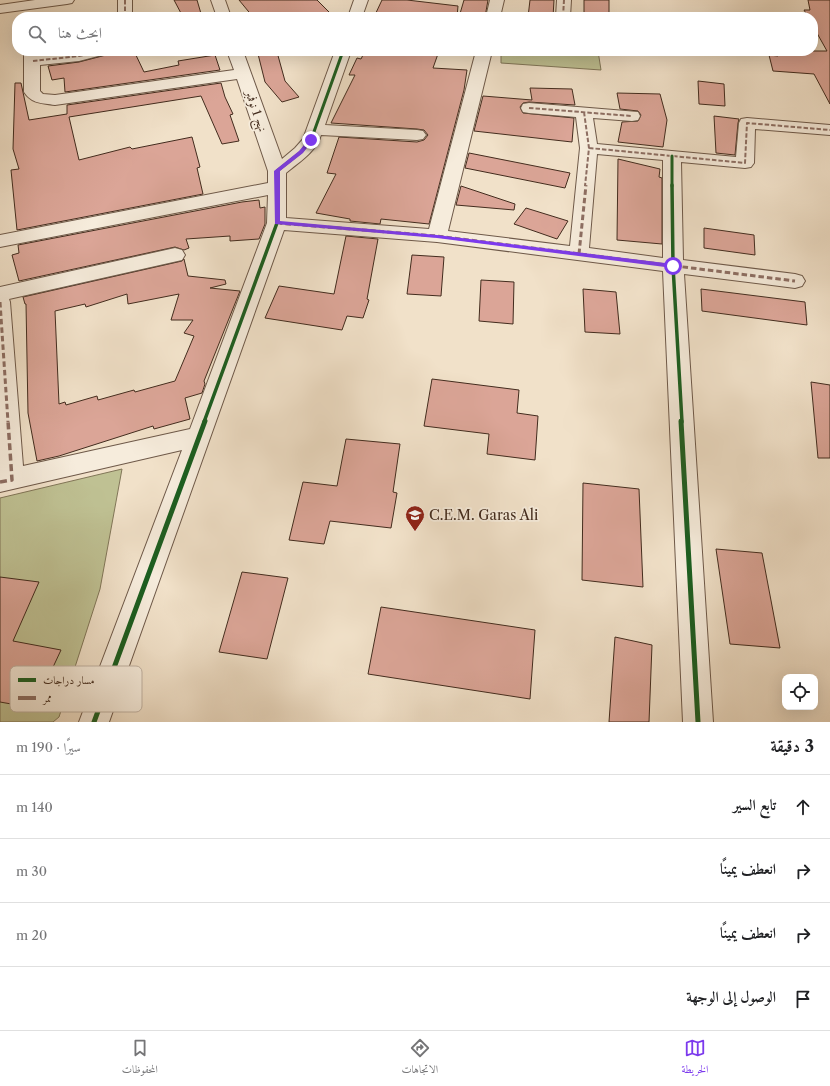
<!DOCTYPE html>
<html lang="ar">
<head>
<meta charset="utf-8">
<style>
  body { margin:0; font-family:"Libre Caslon Text",Amiri,serif; background:#f6f6f6; color:#202124; direction:rtl }
  .controls { position:absolute; right:12px; bottom:12px; display:grid; overflow:hidden; border-radius:8px; box-shadow:0 4px 16px #0002 }
  .controls button { width:36px; height:36px; display:grid; place-items:center; padding:0; border:0; border-bottom:1px solid #e0e0e0; background:#fff; color:#202124; font:20px sans-serif }
  .stop { position:absolute; width:12px; height:12px; margin:-9px; border:3px solid #7c3aed; border-radius:50%; background:#fff }
  .stop.end { background:#7c3aed; border-color:#fff; box-shadow:0 1px 4px #0008 }
  .list { margin:0; padding:0; list-style:none }
  h2 { display:flex; justify-content:space-between; align-items:center; height:52px; margin:0; padding:0 16px; font-size:17px }
  h2 small { font-size:13px; font-weight:400; color:#757577 }
  .list li { display:grid; grid-template-columns:26px 1fr auto; gap:12px; align-items:center; box-sizing:border-box; height:64px; padding:0 16px; border-top:1px solid #e0e0e0 }
  .list b { display:block; font-size:15px; white-space:nowrap }
  .list em { font-size:13px; font-style:normal; color:#757577 }
  .icon { flex:none; width:22px; height:22px; fill:none; stroke:currentColor; stroke-width:2; stroke-linecap:round; stroke-linejoin:round }
  .map { position:relative; flex:none; width:830px; height:722px; overflow:hidden; direction:ltr }
  .search { position:absolute; background:#fff; box-shadow:0 4px 16px #0002; left:12px; right:12px; top:12px; height:44px; display:flex; align-items:center; gap:10px; box-sizing:border-box; padding:0 14px; border-radius:16px; color:#757577; font-size:15px }
  .sheet { height:308px; background:#fff }
  nav { display:flex; justify-content:space-around; align-items:center; box-sizing:border-box; height:56px; border-top:1px solid #e0e0e0; background:#fff; font-size:11px; color:#757577 }
  nav a { display:grid; justify-items:center; gap:2px }
  nav .on { color:#7c3aed }
  .map>svg:first-child { display:block }
  .green { fill:#bfc193; stroke:#817658 }
  .building { fill:#dba597; stroke:#432c1e; fill-rule:evenodd }
  .lines { fill:none; stroke-linecap:round; stroke-linejoin:round }
  .minor-casing { stroke:#6e5949; stroke-width:2 }
  .minor { fill:#f6ecdc; fill-rule:evenodd }
  .quiet-far2 { stroke:#8d6e63; stroke-width:2; stroke-dasharray:4.5 2; stroke-linecap:butt }
  .quiet-far1 { stroke:#8d6e63; stroke-width:3; stroke-dasharray:5.5 3; stroke-linecap:butt }
  .quiet { stroke:#8d6e63; stroke-width:3.5; stroke-dasharray:7 3.5; stroke-linecap:butt }
  .cycleway-far2-casing { stroke:#f6ecdc; stroke-width:5 }
  .cycleway-far1-casing { stroke:#f6ecdc; stroke-width:6 }
  .cycleway-casing { stroke:#f6ecdc; stroke-width:8 }
  .cycleway-far2 { stroke:#1b5e20; stroke-width:3 }
  .cycleway-far1 { stroke:#1b5e20; stroke-width:3.5 }
  .cycleway { stroke:#1b5e20; stroke-width:5 }
  .route { fill:#7c3aed }
  .labels { text-anchor:middle; stroke-width:3.5; stroke-linejoin:round; paint-order:stroke }
  .far-street-label { font-size:12px; fill:#432c1e; stroke:#f6ecdc }
  .poi-label { font-size:14px; fill:#432c1e; stroke:#f6ecdc; text-anchor:start }
  .key { fill:#f6ecdc; stroke:#c0b2a3; stroke-width:1 }
  .key-label { font-size:11px; fill:#432c1e }
</style>
</head>
<body>
<div class="map">
<svg width="830" height="722" viewBox="0 0 830 722">
  <rect width="100%" height="100%" fill="#f1e1c9"/>
  <filter id="stains"><feTurbulence type="fractalNoise" baseFrequency=".005" numOctaves="4"/><feColorMatrix values="0 0 0 0 .2 0 0 0 0 .09 0 0 0 0 .02 0 0 0 .5 -.17"/></filter>
  <radialGradient id="worn" r=".72"><stop offset=".6" stop-color="#630" stop-opacity="0"/><stop offset="1" stop-color="#630" stop-opacity=".3"/></radialGradient>
  <path class="green" d="M501 51H598L601 70 501 63Z
    M122 469 100 589 59 717 53 722H0V498Z"/>
  <path class="building" d="M174 0H197L202 17H183Z
    M239 0H317L334 17H253Z
    M382 0H407L458 6 457 17H374Z
    M464 0H488L485 17H459Z
    M530 0H554L553 17H528Z
    M584 0H609V17H584Z
    M808 0H830V104L814 74 773 71 769 55 778 56 777 51H827L813 26V17H808L804 10H810Z
    M110 51H134L144 72 179 65 178 61 215 55 220 70 65 92 64 78 52 80 48 66 79 62 106 55Z
    M365 51H439L433 68 467 70 464 90 429 224 381 219 380 224 350 221V219L316 213 336 174 327 173 339 137 417 142 424 140 428 135 424 130 417 129 331 123 355 75H349L357 58 361 59Z
    M277 52 285 81 299 97 282 102 265 82 258 54Z
    M698 81 724 84 725 106 699 104Z
    M15 83H21L29 120 67 114V105L221 83 225 97 233 114 230 115 239 141 222 144 201 96 69 117 79 160 130 147 132 149 192 137 200 167 197 168 203 194 17 230 11 170 19 169 13 149Z
    M530 88 572 89 575 105 529 102 523 103 520 107 523 113 574 118 572 142 474 131 483 96 532 100Z
    M617 93 660 94 667 120 663 147 618 142 622 122 638 121 641 115 638 111 620 109Z
    M714 116 739 119 738 123 735 155 716 153Z
    M469 153 570 173 565 188 465 168Z
    M618 159 660 169 659 177 662 178V244L617 240Z
    M461 186 515 204 514 210 456 205Z
    M259 200 260 208 265 207V224L259 239 230 241V236L186 239 189 248 184 250 175 247 19 281 12 255 19 253 18 245 242 202Z
    M526 208 568 221 557 239 514 224Z
    M704 228 754 235 755 255 704 248Z
    M346 236 378 239 367 299 369 300 363 318 347 316 342 330 265 318 279 286 334 294Z
    M412 255 444 257 441 296 407 294Z
    M184 259 188 276 225 280 226 284 210 288 240 291 204 381 205 384 202 393 185 398 190 419 154 429 153 426 59 456 37 461 28 413 26 304H25L23 297 182 261ZM127 294 128 304 179 294 171 320H193L184 333 194 336 175 381 135 392 134 390 98 400 97 396 66 405 65 402 59 404 55 311 85 304 86 307Z
    M481 280 514 282 513 324 479 321Z
    M583 289 616 292 620 334 585 332Z
    M701 289 805 302 807 325 702 311Z
    M432 379 519 390 517 413 538 416 535 460 487 454 489 434 424 426Z
    M811 382 830 385V458H818Z
    M346 439 400 444 393 492 397 493 391 528 330 521 324 544 289 540 303 482 337 486Z
    M583 483 639 489 643 587 582 580Z
    M716 549 762 553 780 648 730 644Z
    M242 572 288 578 267 659 219 652Z
    M0 577 39 582 13 641 61 650 34 708 0 702Z
    M381 607 535 630 530 699 368 674Z
    M615 637 652 645 649 722H609Z"/>
  <g class="lines">
    <g class="minor-casing">
      <path id="minor" d="M35 0H74L72 3 67 4 0 13V5Z
        M118 0H132V17H118Z
        M211 0H225L231 17H217Z
        M354 0H368L362 17H348Z
        M490 0H504L500 17H486Z
        M557 0H571L570 17H556Z
        M24 51H40V56L81 51H109L106 54 79 61 40 65V91L43 94 55 95 234 70 227 51H243L282 159 295 148 303 139 335 51H351L325 125 417 130 423 131 426 135 423 139 417 140 321 135C316 152 299 162 286 173V218L429 229 476 51H492L448 231 570 246 580 148 576 117 529 113 523 112 521 108 523 104 529 103 638 112 640 116 638 120 632 121 593 118 597 144 736 157 739 123 741 119 747 118 830 125V135L755 129 754 163 751 167 745 168 681 162 683 260 795 274 802 276 805 281 802 286 795 288 684 274 713 722H683L663 271 437 242 284 230 109 722H79L182 450 0 492V287L175 248 182 250 185 255 182 260 9 299 10 302 23 466 190 429 267 223 268 195 0 247V235L268 183V171L237 79 55 105C42 103 32 104 24 92ZM597 154 663 160V258L589 248Z"/>
    </g>
    <use href="#minor" class="minor"/>
    <path class="quiet-far2" d="M125 0V17
      M563 17 564 0
      M33 61 79 56 101 51
      M529 108 632 116
      M584 112 589 148 585 186
      M589 148 745 163 747 123 830 130"/>
    <path class="quiet-far1" d="M277 223 437 236 795 281
      M579 254 586 185
      M0 302 8 422"/>
    <path class="quiet" d="M0 482 12 480 8 421"/>
    <g class="cycleway-far2-casing">
      <path id="cycleway-far2" d="M672 156V186
        M277 186V171L301 152 311 140 343 51"/>
    </g>
    <g class="cycleway-far1-casing">
      <path id="cycleway-far1" d="M672 185 673 266 682 422
        M204 422 277 223V185"/>
    </g>
    <g class="cycleway-casing">
      <path id="cycleway" d="M681 421 698 722
        M94 722 205 421"/>
    </g>
    <use href="#cycleway-far2" class="cycleway-far2"/>
    <use href="#cycleway-far1" class="cycleway-far1"/>
    <use href="#cycleway" class="cycleway"/>
  </g>
  <path class="route" d="M309 139 313 140 303 153 280 171V221L437 235 673 264 676 266 673 268 437 238 275 224 274 171 299 151Z"/>
  <defs>
    <g id="university-pin" transform="scale(1)"><path d="M0 17L-7.5 6A9.5 9.5 0 1 1 7.5 6Z" fill="#8f2418" stroke="#f6ecdc"/><path d="M0-5L7-2L0 1L-7-2ZM-4 1L0 2.5L4 1V4Q0 6-4 4Z" fill="#fff"/></g>
  </defs>
  <g fill-rule="evenodd">
    <use href="#university-pin" x="415" y="515"/>
  </g>
  <g class="labels">
    <g class="far-street-label">
      <text transform="translate(256 111) rotate(71)" y="4">نهج 1 نوفمبر</text>
    </g>
    <g class="poi-label">
      <text x="429" y="520">C.E.M. Garas Ali</text>
    </g>
  </g>
  <rect x="10" y="666" width="132" height="46" rx="6" class="key"/>
  <rect x="18" y="678" width="18" height="4" fill="#1b5e20"/>
  <rect x="18" y="696" width="18" height="4" fill="#8d6e63"/>
  <g class="key-label">
    <text x="43" y="684">مسار دراجات</text>
    <text x="43" y="702">ممر</text>
  </g>
  <rect width="100%" height="100%" filter="url(#stains)"/>
  <rect width="100%" height="100%" fill="url(#worn)"/>
</svg>
<div class="controls">
<button><svg class="icon" aria-label="locate" viewBox="0 0 24 24"><circle cx="12" cy="12" r="6"/><path d="M12 2v4M12 18v4M2 12h4M18 12h4"/></svg></button>
</div>
<div class="stop" style="left:673px;top:266px"></div>
<div class="stop end" style="left:311px;top:140px"></div>
<div class="search"><svg class="icon" aria-label="search" viewBox="0 0 24 24"><circle cx="10" cy="10" r="6"/><path d="M15 15l6 6"/></svg>ابحث هنا</div>
</div>
<section class="sheet">
<h2>3 دقيقة<small>سيرًا · 190 m</small></h2>
<ul class="list">
<li><svg class="icon" aria-label="ahead" viewBox="0 0 24 24"><path d="M12 20V5M6 11l6-6 6 6"/></svg><div><b>تابع السير</b></div><em>140 m</em></li>
<li><svg class="icon" aria-label="right" viewBox="0 0 24 24"><path d="M7 20v-9h11M14 6l5 5-5 5"/></svg><div><b>انعطف يمينًا</b></div><em>30 m</em></li>
<li><svg class="icon" aria-label="right" viewBox="0 0 24 24"><path d="M7 20v-9h11M14 6l5 5-5 5"/></svg><div><b>انعطف يمينًا</b></div><em>20 m</em></li>
<li><svg class="icon" aria-label="arrive" viewBox="0 0 24 24"><path d="M6 21V4h12l-3 4 3 4H6"/></svg><div><b>الوصول إلى الوجهة</b></div></li>
</ul>
</section>
<nav>
<a class="on"><svg class="icon" aria-label="map" viewBox="0 0 24 24"><path d="M3 6l6-2 6 2 6-2v14l-6 2-6-2-6 2zM9 4v14M15 6v14"/></svg>الخريطة</a>
<a><svg class="icon" aria-label="directions" viewBox="0 0 24 24"><path d="M12 3l9 9-9 9-9-9zM9 14v-3h6M13 9l2 2-2 2"/></svg>الاتجاهات</a>
<a><svg class="icon" aria-label="saved" viewBox="0 0 24 24"><path d="M7 4h10v16l-5-4-5 4z"/></svg>المحفوظات</a>
</nav>
</body>
</html>
